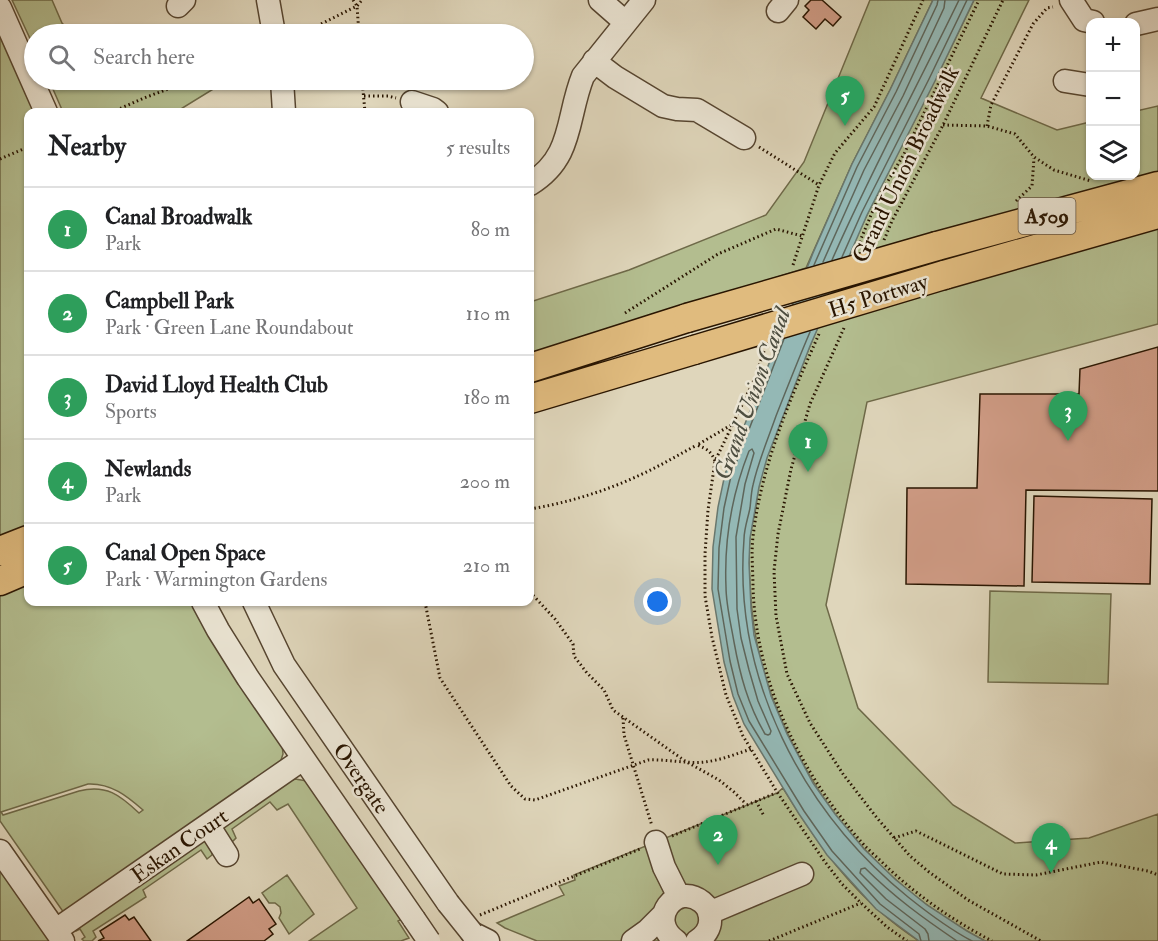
<!DOCTYPE html>
<html lang="en">
<head>
<meta charset="utf-8">
<style>
  body { margin:0; font-family:"IM FELL Double Pica",serif; background:#f6f6f6; color:#202124 }
  .controls { position:absolute; right:18px; top:18px; display:grid; overflow:hidden; border-radius:12px; box-shadow:0 2px 4px #0004 }
  .controls button { width:54px; height:54px; display:grid; place-items:center; padding:0; border:0; border-bottom:2px solid #e0e0e0; background:#fff; color:#202124; font:30px sans-serif }
  .you { position:absolute; left:658px; top:602px; width:21px; height:21px; margin:-15px; border:4px solid #fff; border-radius:50%; background:#1a73e8; box-shadow:0 0 0 9px #1a73e833 }
  .badge { display:grid; place-items:center; width:39px; height:39px; border-radius:50%; background:#1a73e8; color:#fff; font-size:20px; font-weight:700 }
  .pin { position:absolute; translate:-50% -50px; filter:drop-shadow(0 2px 3px #0008) }
  .pin::after { content:''; position:absolute; top:32px; width:21px; height:18px; background:inherit; clip-path:polygon(0 0,100% 0,50% 100%) }
  .list { margin:0; padding:0; list-style:none }
  h2 { display:flex; justify-content:space-between; align-items:center; height:78px; margin:0; padding:0 24px; font-size:26px }
  h2 small { font-size:20px; font-weight:400; color:#757577 }
  .list li { display:grid; grid-template-columns:39px 1fr auto; gap:18px; align-items:center; box-sizing:border-box; height:84px; padding:0 24px; border-top:2px solid #e0e0e0 }
  .list b { display:block; font-size:22px; white-space:nowrap }
  .list p { margin:0; font-size:20px; white-space:nowrap; color:#757577 }
  .list em { font-size:20px; font-style:normal; color:#757577 }
  .icon { flex:none; width:33px; height:33px; fill:none; stroke:currentColor; stroke-width:2; stroke-linecap:round; stroke-linejoin:round }
  .map { position:relative; flex:none; width:1158px; height:941px; overflow:hidden }
  .search { position:absolute; background:#fff; box-shadow:0 2px 4px #0004; left:24px; top:24px; width:510px; height:66px; display:flex; align-items:center; gap:15px; box-sizing:border-box; padding:0 21px; border-radius:33px; color:#757577; font-size:22px }
  .panel { position:absolute; background:#fff; box-shadow:0 2px 4px #0004; left:24px; top:108px; width:510px; height:498px; border-radius:12px }
  .map>svg:first-child { display:block }
  .green { fill:#b3bd8f; stroke:#6e6948; stroke-width:1.5; fill-rule:evenodd }
  .water { fill:#94b8b5; stroke:#69776d; stroke-width:1.5 }
  .lines { fill:none; stroke-linecap:round; stroke-linejoin:round }
  .shore { stroke:#5e665b; stroke-width:1.5 }
  .building { fill:#d09c86; stroke:#291501; stroke-width:1.5 }
  .minor-casing { stroke:#564530; stroke-width:25 }
  .major-casing { stroke:#291501; stroke-width:31 }
  .path { stroke:#291501; stroke-width:3; stroke-dasharray:1.5 3; stroke-linecap:butt }
  .minor { stroke:#eae4d3; stroke-width:22 }
  .major { stroke:#e0bb7e; stroke-width:28 }
  .minor-bridge-casing { stroke:#564530; stroke-width:25; stroke-linecap:butt }
  .major-bridge-casing { stroke:#291501; stroke-width:31; stroke-linecap:butt }
  .minor-bridge { stroke:#eae4d3; stroke-width:22 }
  .major-bridge { stroke:#e0bb7e; stroke-width:28 }
  .labels { text-anchor:middle; stroke-width:5; stroke-linejoin:round; paint-order:stroke }
  .shield { fill:#eae4d3; stroke:#635340; stroke-width:1.5 }
  .shield-label { font-size:21px; font-weight:bold; fill:#291501 }
  .street-label { font-size:22px; fill:#291501; stroke:#eae4d3 }
  .water-label { font-size:24px; font-style:italic; fill:#4e4e40; stroke:#eae4d3 }
</style>
</head>
<body>
<div class="map">
<svg width="1158" height="941" viewBox="0 0 1158 941">
  <rect width="100%" height="100%" fill="#dfd6bb"/>
  <filter id="stains"><feTurbulence type="fractalNoise" baseFrequency=".00333" numOctaves="4"/><feColorMatrix values="0 0 0 0 .2 0 0 0 0 .09 0 0 0 0 .02 0 0 0 .5 -.17"/></filter>
  <radialGradient id="worn" r=".72"><stop offset=".6" stop-color="#630" stop-opacity="0"/><stop offset="1" stop-color="#630" stop-opacity=".3"/></radialGradient>
  <path class="green" d="M12 0H52L62 23 72 34H34V47Z
    M870 0H933L890 90 852 164 806 268 687 305 530 368V302L629 270 766 215 804 162Z
    M974 0H1029L981 98 1057 130 1090 122V176H1136V111L1158 106V186L924 250 911 285 1158 214V324L867 402 826 605 858 708 953 805 1015 843 1089 838 1158 814V941H985C908 901 843 838 802 762 770 703 752 649 750 582 749 567 748 552 750 538 751 529 753 520 755 512 757 503 757 494 759 485 768 446 785 409 799 373 821 319 843 265 868 213 903 142 940 72 974 0Z
    M0 26 40 112H28V540L0 551Z
    M49 80H114L120 86 141 80H228L176 112H63Z
    M28 583V602H194L282 744 283 754 280 763 64 913 0 821V594ZM88 784C111 783 127 796 143 810L139 813C120 795 106 784 79 791L3 815 1 812Z
    M990 591 1111 594 1108 684 988 682Z
    M295 779 307 781 404 918 398 921 409 938 401 941H309L357 908 288 804 277 810 270 802 232 829 236 838 233 841 230 842 224 836V825L288 782Z
    M783 788C820 848 858 902 919 941H537L505 928 497 923 564 895 559 886 575 880 574 875 777 793Z
    M202 840 208 841 212 851V855L207 859 201 850 143 890 146 897 93 931 96 937 92 941H84L82 939 85 937 80 929 76 931 75 929Z
    M0 868 51 941H0Z
    M287 875 314 914 289 934 279 918 281 913 280 907 275 903H269L262 893Z"/>
  <path class="water" d="M933 0H974L935 81 867 215 810 346 767 458 759 487 750 538 749 563 751 608 754 635 771 696 787 734 813 783 835 814 864 849 896 880 927 905 967 931 985 941H919L876 909 827 855 799 814 744 724 733 696 724 662 712 589 713 547 718 507 725 474 813 253 852 164 890 90Z"/>
  <g class="lines">
    <path class="shore" d="M842 257 862 212 929 79 967 0
      M832 260C871 171 917 87 959 0
      M823 262 864 170 903 96 944 8 945 0
      M814 265 857 167 896 92 937 5 938 0
      M810 332C798 360 787 388 776 416 768 439 758 462 753 485 751 493 751 500 750 508 748 518 744 529 744 539 733 678 802 811 908 897 928 913 949 929 972 941
      M784 339 731 476 724 508 719 548 718 589 730 661 738 694 749 721 804 811 832 851 880 904 919 934 921 941
      M752 449 754 453 745 484 736 537 737 609 741 638 749 670 758 701 771 731 770 734 768 735 765 734C748 705 740 675 734 642 731 624 726 605 726 587 724 540 732 494 749 451Z
      M929 941 928 934 925 929 886 899 860 873 861 869 865 868C894 897 923 918 957 941"/>
  </g>
  <path class="building" d="M811 0H822L841 17 833 26 825 19 816 29 803 17 809 10 805 6Z
    M1158 347V491L1026 490 1024 586 906 584 907 488H977L980 394H1079L1080 369Z
    M1034 496 1152 499 1150 584 1032 582Z
    M249 897 253 903 259 899 276 924 269 929 273 934 264 941H187Z
    M125 915 129 920 134 917 151 941H98L104 938 100 931Z"/>
  <g class="lines">
    <g class="minor-casing">
      <path id="minor" d="M268 0 274 34
        M600 0 625 22
        M1071 0 1084 20 1093 22
        M178 6 184 0
        M0 8 46 112
        M778 11 787 0
        M1136 24 1158 19
        M594 61 615 77 663 106 677 109 697 110 744 138
        M282 80 284 112
        M1065 81 1090 85
        M412 102 433 109 437 112
        M530 184C574 157 566 118 583 76L644 0
        M203 602 218 630 248 678 414 919
        M254 602 284 665 448 903
        M208 825 227 855
        M656 842 664 867 679 897
        M0 851 63 941
        M709 913 802 874
        M56 930 303 759
        M472 933 488 941
        M633 941 647 931 663 915
        M676 941C646 920 676 881 702 902 707 906 710 912 710 918 711 928 705 936 697 941"/>
    </g>
    <g class="major-casing">
      <path id="major" d="M937 246 1158 186
        M944 275 1158 214
        M530 368 687 318
        M530 399 694 350
        M0 551 28 540
        M0 581 28 569"/>
    </g>
    <path class="path" d="M353 0 357 6 359 34
      M301 34 357 6 362 0
      M362 80 365 112
      M364 96H388L396 98
      M112 112 144 98 192 80
      M943 125 987 126 1015 134 1034 157 1054 170 1091 181
      M987 126 991 105 1033 24 1047 8 1053 7
      M759 147 819 185
      M0 159 28 147
      M1016 201 1032 186 1034 158
      M884 240 892 221 943 125 1003 0
      M858 246 879 196 904 154 979 0
      M793 265 819 185 835 153 874 107 923 0
      M625 313 718 254 776 229 802 236
      M844 328 810 404 791 469 778 534 774 571 776 616 787 674 810 723 843 774 877 818 910 856 929 872 968 900 1041 941
      M819 334C790 399 761 466 753 537 751 553 753 571 753 587 756 683 801 775 865 846 872 853 880 860 888 868 919 897 954 921 992 941
      M764 351 755 378 715 461 708 510 705 554V596L712 637 726 695 743 736 751 749 777 792 825 862 842 884 861 903 887 927 907 941
      M715 461C711 451 707 449 697 445L733 424
      M530 509C567 503 606 491 640 475 660 466 678 455 697 445
      M530 592 555 619 573 644 574 656 587 673 604 690 613 710 685 761 719 780 734 792 746 804
      M425 602 440 678 511 786 525 799 535 800 648 760C667 759 687 764 705 762 721 760 736 754 751 749
      M623 718 624 735 652 826
      M756 801 764 816
      M672 836 776 793
      M894 838 916 831 1003 874 1036 875 1101 862 1148 871 1158 875
      M480 915 640 849
      M769 941 861 903"/>
    <use href="#minor" class="minor"/>
    <use href="#major" class="major"/>
    <g class="minor-bridge-casing">
      <path id="minor-bridge" d="M448 903 472 933
        M414 919 429 941"/>
    </g>
    <g class="major-bridge-casing">
      <path id="major-bridge" d="M687 318 937 246
        M694 350 944 275"/>
    </g>
    <use href="#minor-bridge" class="minor-bridge"/>
    <use href="#major-bridge" class="major-bridge"/>
  </g>
  <g class="labels">
    <rect class="shield" x="1018.5" y="198" width="57" height="36" rx="4.5"/>
    <g class="shield-label">
      <text x="1047" y="223">A509</text>
    </g>
    <g class="street-label">
      <text transform="translate(905 164) rotate(-64)" y="8">Grand Union Broadwalk</text>
      <text transform="translate(878 295) rotate(-17)" y="8">H5 Portway</text>
      <text transform="translate(362 778) rotate(55)" y="8">Overgate</text>
      <text transform="translate(179 845) rotate(-35)" y="8">Eskan Court</text>
    </g>
    <g class="water-label">
      <text transform="translate(752 394) rotate(-70)" y="8">Grand Union Canal</text>
    </g>
  </g>
  <rect width="100%" height="100%" filter="url(#stains)"/>
  <rect width="100%" height="100%" fill="url(#worn)"/>
</svg>
<div class="controls">
<button>+</button>
<button>−</button>
<button><svg class="icon" aria-label="layers" viewBox="0 0 24 24"><path d="M12 4l9 5-9 5-9-5zM3 14l9 5 9-5"/></svg></button>
</div>
<div class="you"></div>
<div class="pin badge" style="left:808px;top:472px;background:#2e9e5b">1</div>
<div class="pin badge" style="left:718px;top:865px;background:#2e9e5b">2</div>
<div class="pin badge" style="left:1068px;top:441px;background:#2e9e5b">3</div>
<div class="pin badge" style="left:1051px;top:873px;background:#2e9e5b">4</div>
<div class="pin badge" style="left:845px;top:126px;background:#2e9e5b">5</div>
<div class="search"><svg class="icon" aria-label="search" viewBox="0 0 24 24"><circle cx="10" cy="10" r="6"/><path d="M15 15l6 6"/></svg>Search here</div>
<section class="panel">
<h2>Nearby<small>5 results</small></h2>
<ul class="list">
<li><span class="badge" style="background:#2e9e5b">1</span><div><b>Canal Broadwalk</b><p>Park</p></div><em>80 m</em></li>
<li><span class="badge" style="background:#2e9e5b">2</span><div><b>Campbell Park</b><p>Park · Green Lane Roundabout</p></div><em>110 m</em></li>
<li><span class="badge" style="background:#2e9e5b">3</span><div><b>David Lloyd Health Club</b><p>Sports</p></div><em>180 m</em></li>
<li><span class="badge" style="background:#2e9e5b">4</span><div><b>Newlands</b><p>Park</p></div><em>200 m</em></li>
<li><span class="badge" style="background:#2e9e5b">5</span><div><b>Canal Open Space</b><p>Park · Warmington Gardens</p></div><em>210 m</em></li>
</ul>
</section>
</div>
</body>
</html>
